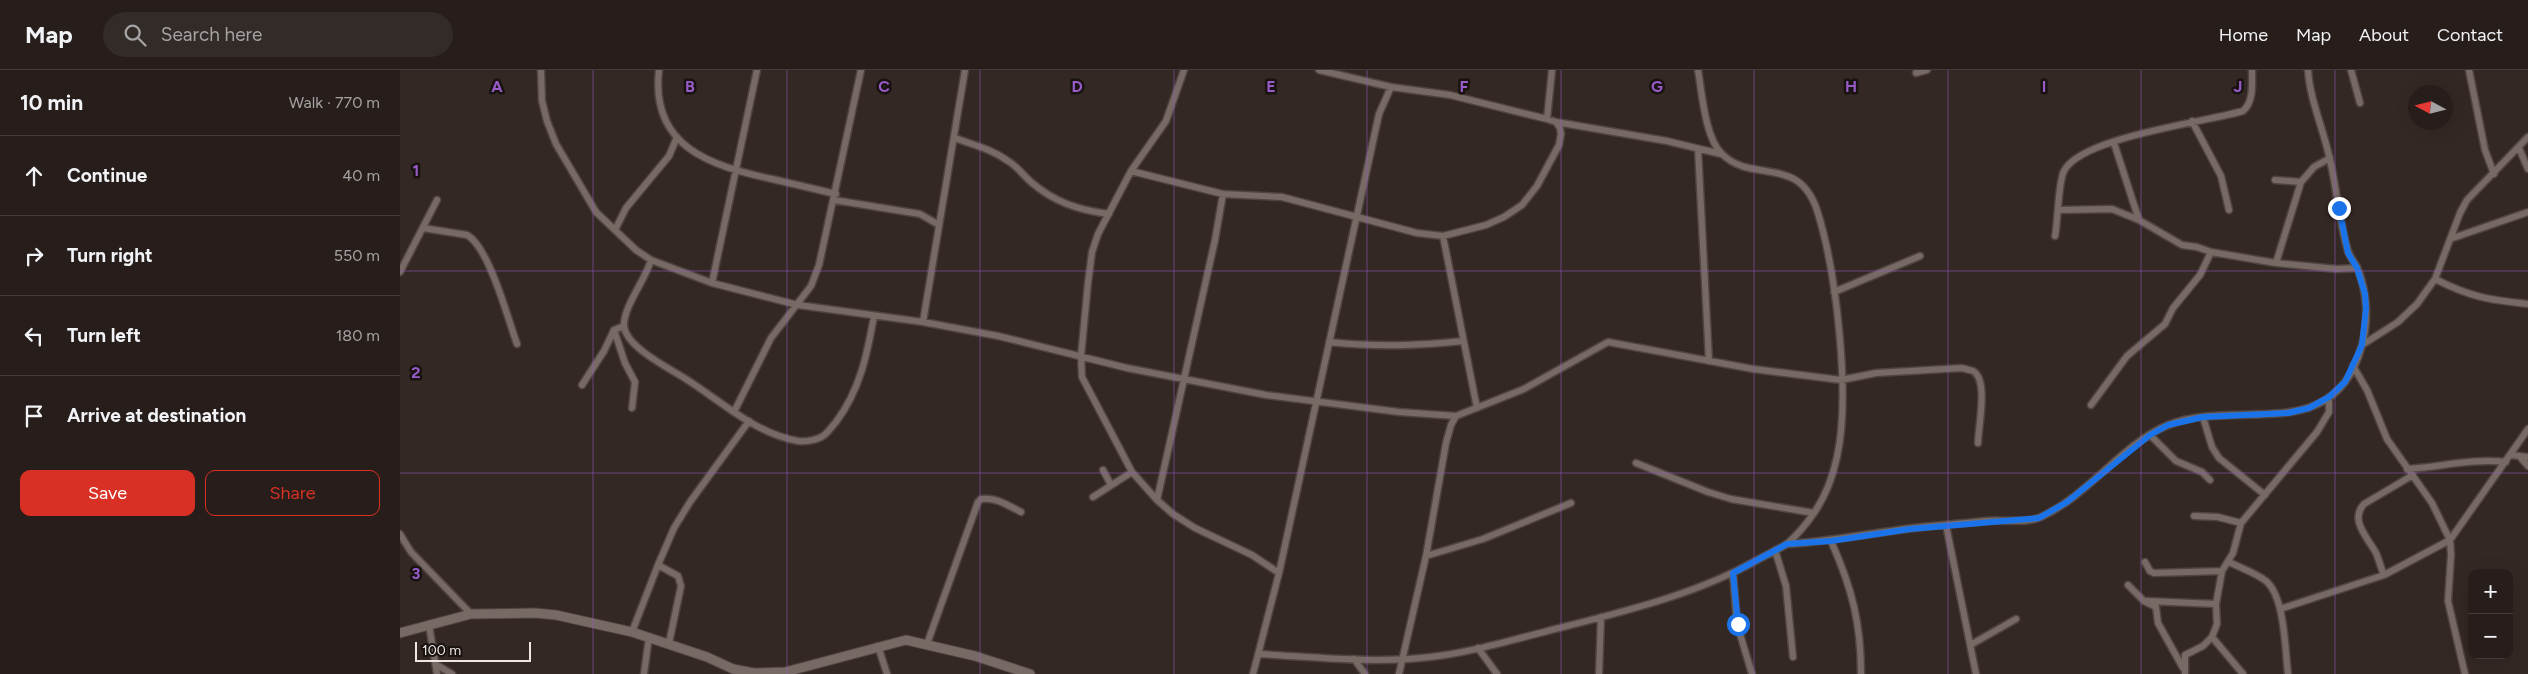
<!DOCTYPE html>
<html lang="en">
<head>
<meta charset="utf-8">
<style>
  body { margin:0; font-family:Figtree,sans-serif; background:#332b28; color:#f1f3f6 }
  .controls { position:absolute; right:15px; bottom:15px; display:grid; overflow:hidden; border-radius:10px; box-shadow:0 5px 20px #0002 }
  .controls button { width:45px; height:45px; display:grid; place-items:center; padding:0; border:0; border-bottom:1px solid #433c3a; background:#271e1b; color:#f1f3f6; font:25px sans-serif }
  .compass { position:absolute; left:2008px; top:15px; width:45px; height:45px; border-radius:50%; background:#271e1b; box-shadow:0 5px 20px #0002; rotate:277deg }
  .scale { position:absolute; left:15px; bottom:12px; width:116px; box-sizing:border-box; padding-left:5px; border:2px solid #efe7e4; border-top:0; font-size:14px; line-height:18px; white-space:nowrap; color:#efe7e4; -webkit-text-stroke:4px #181311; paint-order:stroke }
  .stop { position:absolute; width:15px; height:15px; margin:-11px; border:4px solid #1a73e8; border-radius:50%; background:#fff }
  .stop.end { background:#1a73e8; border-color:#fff; box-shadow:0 1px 5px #0008 }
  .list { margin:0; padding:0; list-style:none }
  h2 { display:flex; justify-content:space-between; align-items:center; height:65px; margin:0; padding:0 20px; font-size:21px }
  h2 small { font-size:16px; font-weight:400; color:#a4a2a3 }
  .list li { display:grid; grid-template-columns:32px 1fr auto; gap:15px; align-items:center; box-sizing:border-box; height:80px; padding:0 20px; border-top:1px solid #433c3a }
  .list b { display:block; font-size:19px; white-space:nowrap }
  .list em { font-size:16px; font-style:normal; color:#a4a2a3 }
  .actions { display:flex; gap:10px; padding:15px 20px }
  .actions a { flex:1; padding:11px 0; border:1px solid #d93025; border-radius:10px; text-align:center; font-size:18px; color:#d93025 }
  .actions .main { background:#d93025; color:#fff }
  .icon { flex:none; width:28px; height:28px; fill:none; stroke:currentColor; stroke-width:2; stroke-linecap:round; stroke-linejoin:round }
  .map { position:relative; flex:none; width:2128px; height:604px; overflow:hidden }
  header { display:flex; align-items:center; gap:30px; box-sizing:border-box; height:70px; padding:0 25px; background:#271e1b; border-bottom:1px solid #433c3a }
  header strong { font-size:24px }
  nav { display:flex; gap:28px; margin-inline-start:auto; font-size:18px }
  .search { width:350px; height:45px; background:#332b28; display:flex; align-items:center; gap:12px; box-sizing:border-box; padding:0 18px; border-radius:28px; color:#a4a2a3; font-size:19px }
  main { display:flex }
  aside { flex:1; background:#271e1b }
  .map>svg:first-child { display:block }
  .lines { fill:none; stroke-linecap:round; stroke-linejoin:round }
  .street-casing { stroke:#4f4441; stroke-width:9 }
  .secondary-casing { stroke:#4f4441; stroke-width:11 }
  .street { stroke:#776963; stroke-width:6 }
  .secondary { stroke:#776963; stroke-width:9 }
  .route { stroke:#1a73e8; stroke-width:6 }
  .grid { fill:none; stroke:#985bc8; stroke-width:1; stroke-opacity:0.55 }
  .grid-label { font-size:16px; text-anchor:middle; font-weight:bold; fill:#985bc8; stroke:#181311; stroke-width:5; stroke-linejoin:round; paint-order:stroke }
</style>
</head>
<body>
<header>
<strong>Map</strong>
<div class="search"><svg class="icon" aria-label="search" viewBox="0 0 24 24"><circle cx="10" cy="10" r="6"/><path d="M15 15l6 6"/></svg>Search here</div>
<nav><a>Home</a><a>Map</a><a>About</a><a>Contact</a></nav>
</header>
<main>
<aside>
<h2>10 min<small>Walk · 770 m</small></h2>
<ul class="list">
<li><svg class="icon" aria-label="ahead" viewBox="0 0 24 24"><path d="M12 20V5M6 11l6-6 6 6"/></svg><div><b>Continue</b></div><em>40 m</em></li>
<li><svg class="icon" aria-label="right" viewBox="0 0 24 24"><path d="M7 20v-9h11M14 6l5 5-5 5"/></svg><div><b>Turn right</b></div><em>550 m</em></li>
<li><svg class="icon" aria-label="left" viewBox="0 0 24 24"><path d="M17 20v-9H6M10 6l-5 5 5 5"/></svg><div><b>Turn left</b></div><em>180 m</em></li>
<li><svg class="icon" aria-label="arrive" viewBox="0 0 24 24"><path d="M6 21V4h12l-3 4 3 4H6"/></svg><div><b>Arrive at destination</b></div></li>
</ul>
<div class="actions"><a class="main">Save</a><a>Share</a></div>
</aside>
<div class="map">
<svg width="2128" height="604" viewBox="0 0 2128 604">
  <rect width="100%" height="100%" fill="#342824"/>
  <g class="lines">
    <g class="street-casing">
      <path id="street" d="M141 0 142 31 147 51 156 74 196 142 236 180 251 190 312 213 398 235 523 252 598 266 727 298 866 325 999 342 1056 346
        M259 0C250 77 311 96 372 109 393 114 414 119 436 124
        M784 0 766 51 731 101 698 164 692 182 688 213 681 286 682 307 732 402 757 430 773 444 795 458 852 485 879 503
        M1951 0 1960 33
        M2069 0 2085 80 2094 104
        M1516 3 1527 0
        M1147 49 1152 0
        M1792 51 1821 106 1829 140
        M1156 52 1267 71 1321 84
        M555 68C573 75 592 79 608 91 617 96 623 105 631 112 654 132 678 140 709 144
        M1714 73 1739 150
        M2119 78 2128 99
        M1298 79 1309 291
        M731 101 823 124 882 127 1017 163 1043 166 1086 155 1104 147 1122 135 1137 116 1159 75 1161 64 1160 58 1156 52 1147 49 1050 25 991 17 919 0
        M1875 110 1901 112
        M434 130 520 144 539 155
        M1659 140 1712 139 1739 150 1782 175 1797 177 1811 182 1876 193 1937 199 1957 198
        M23 158 67 165C89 177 108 249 117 274
        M215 160 226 138 269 86 277 67
        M1043 166 1077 338
        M1655 166C1658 152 1658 112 1664 101 1681 67 1806 52 1843 41 1854 32 1852 13 1852 0
        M2050 169 2128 142
        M251 190C246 209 223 237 224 256 226 278 273 300 289 311 323 333 357 364 398 371 406 372 417 370 423 366 428 363 432 356 436 352 460 320 467 285 474 246
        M1876 193 1901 112 1914 97 1930 88
        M0 202 37 130
        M2035 209C2070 227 2090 230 2128 234
        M312 213 357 0
        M1434 222 1520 186
        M523 252 565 0
        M214 260 225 293 235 312 232 338
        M929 272C977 277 1015 276 1063 271
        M1962 275 1998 252 2017 234 2035 209 2060 143 2067 130 2128 67
        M1953 296 1967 320 1987 369 2032 433 2050 470 2051 485 2048 531 2065 604
        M182 315 204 281 214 260 224 256
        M1691 335 1727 286 1765 254 1773 238 1800 205 1811 182
        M334 342 371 268 411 216 419 195 461 0
        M1803 347 1812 377 1819 388 1865 425
        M1750 365 1776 391 1802 402 1810 410
        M2111 385 2128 387
        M2120 387 2128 396
        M1236 393 1308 422 1331 429 1414 443
        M2007 399C2040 397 2073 388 2106 392
        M703 400 711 415
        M693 427 732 402
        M757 430 815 170 823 124
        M1794 446 1818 447 1841 453
        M1546 455 1576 604
        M0 464 11 482 71 544
        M1431 471C1452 518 1461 553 1461 604
        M1387 474C1425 472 1460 465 1498 460 1527 456 1556 454 1585 451 1602 449 1625 454 1641 447 1689 425 1722 374 1768 355 1837 327 1935 378 1962 275 1969 251 1967 220 1957 197 1954 192 1950 187 1948 181 1939 152 1937 120 1930 90 1924 60 1910 31 1908 0
        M1375 480 1386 516 1393 587
        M1026 486 1083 469 1171 433
        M1745 492 1750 501 1754 503 1822 501
        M1829 492C1841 498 1856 503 1866 511 1885 527 1885 580 1888 604
        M258 495 278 506 281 516 269 573
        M1333 503 1337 554 1352 604
        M1984 505C1981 498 1979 490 1976 483 1968 468 1949 450 1964 434L2013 405
        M1728 515 1744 531 1756 537 1758 553 1783 598
        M1747 531 1816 534
        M1880 539 1984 505 2050 470 2128 359
        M29 555 37 604
        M232 562 258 495 274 458 290 432 349 351
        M1812 567 1843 604
        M527 574 578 432 581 429C596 427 607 435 621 442
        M1572 574 1616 549
        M478 576 487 604
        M1078 578 1097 604
        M858 584C915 587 974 594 1030 587 1069 583 1107 571 1144 562 1217 543 1294 526 1359 489 1368 484 1380 479 1388 473 1397 465 1407 453 1414 443 1425 427 1433 406 1437 387 1451 325 1436 200 1417 140 1398 84 1352 114 1322 84 1305 68 1302 23 1298 0
        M954 589 965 604
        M37 595 52 604
        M1785 603V585L1803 576 1812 567 1817 554 1816 534 1822 501 1833 483 1841 453 1917 362 1929 342V327
        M244 604 249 567
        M853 604 879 503 979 44 991 17
        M999 604 1026 486 1046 373 1051 355 1056 346 1124 319 1208 272 1353 299 1441 310 1476 303 1562 298C1565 299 1570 300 1573 301 1589 310 1578 357 1578 373
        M1199 604 1201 547"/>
    </g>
    <g class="secondary-casing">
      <path id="secondary" d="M0 563 71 544 135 543 156 545 232 562 307 587 333 599 354 603 385 602 506 570 575 586 630 604"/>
    </g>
    <use href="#street" class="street"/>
    <use href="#secondary" class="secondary"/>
  </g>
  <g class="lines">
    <path class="route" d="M1338 554 1333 503 1387 474 1431 471 1510 459 1639 448 1667 432 1750 365 1768 355 1803 347 1888 343 1909 338 1929 327 1945 312 1962 275 1966 238 1965 224 1957 198 1948 183 1939 138"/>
  </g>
  <path class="grid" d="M193 0V604M387 0V604M580 0V604M774 0V604M967 0V604M1161 0V604M1354 0V604M1548 0V604M1741 0V604M1935 0V604M0 201H2128M0 403H2128"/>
  <g class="grid-label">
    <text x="97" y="22">A</text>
    <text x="290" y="22">B</text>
    <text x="484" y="22">C</text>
    <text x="677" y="22">D</text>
    <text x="871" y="22">E</text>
    <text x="1064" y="22">F</text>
    <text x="1257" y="22">G</text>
    <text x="1451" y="22">H</text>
    <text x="1644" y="22">I</text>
    <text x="1838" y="22">J</text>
    <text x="16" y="106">1</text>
    <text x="16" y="308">2</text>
    <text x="16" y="509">3</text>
  </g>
</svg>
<div class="controls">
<button>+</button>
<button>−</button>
</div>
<svg class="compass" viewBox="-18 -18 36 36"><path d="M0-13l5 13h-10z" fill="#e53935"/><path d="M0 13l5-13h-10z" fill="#a4a2a3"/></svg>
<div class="scale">100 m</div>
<div class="stop" style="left:1338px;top:554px"></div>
<div class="stop end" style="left:1939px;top:138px"></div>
</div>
</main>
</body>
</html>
